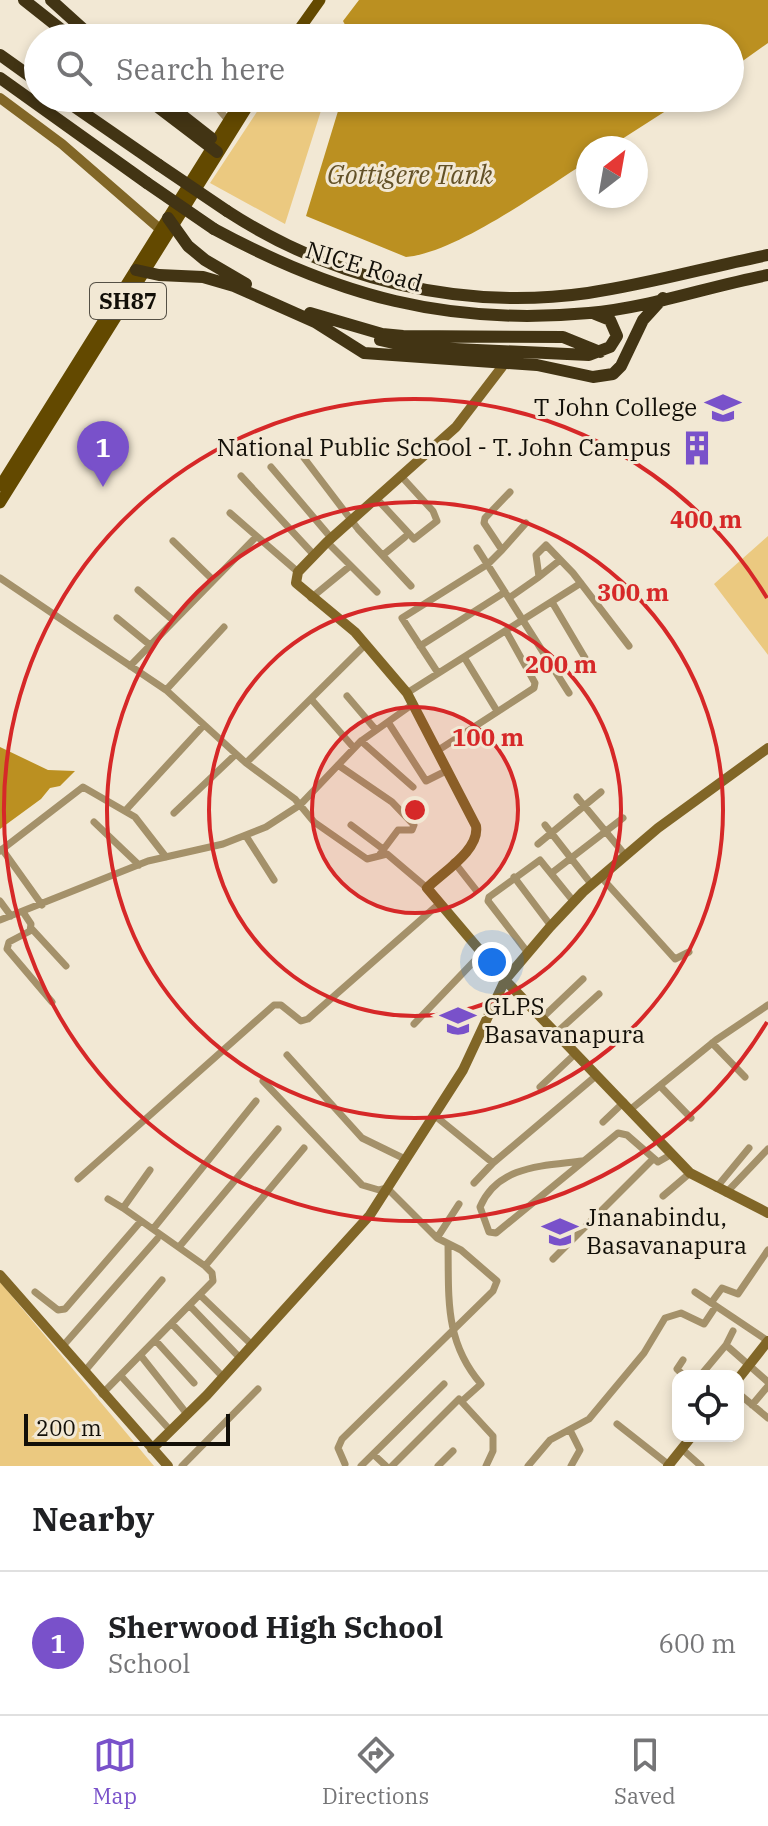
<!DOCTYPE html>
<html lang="en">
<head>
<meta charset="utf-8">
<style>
  body { margin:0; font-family:"IBM Plex Serif",serif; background:#f2f2f2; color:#202124 }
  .controls { position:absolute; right:24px; bottom:24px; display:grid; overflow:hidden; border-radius:16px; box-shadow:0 4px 12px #0003 }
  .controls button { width:72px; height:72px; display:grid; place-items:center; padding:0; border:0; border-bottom:2px solid #e0e0e0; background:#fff; color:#202124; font:40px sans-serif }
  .compass { position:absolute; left:576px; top:136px; width:72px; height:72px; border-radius:50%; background:#fff; box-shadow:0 4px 12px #0003; rotate:31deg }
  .scale { position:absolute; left:24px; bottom:20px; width:206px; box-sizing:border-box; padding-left:8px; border:4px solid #120f08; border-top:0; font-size:22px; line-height:28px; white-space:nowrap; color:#120f08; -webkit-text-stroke:6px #f2e8d4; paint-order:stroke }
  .you { position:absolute; left:492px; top:962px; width:28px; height:28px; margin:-20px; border:6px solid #fff; border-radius:50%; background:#1a73e8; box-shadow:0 0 0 12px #1a73e833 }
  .badge { display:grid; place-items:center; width:52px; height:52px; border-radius:50%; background:#7951ca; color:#fff; font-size:26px; font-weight:700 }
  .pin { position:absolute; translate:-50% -66px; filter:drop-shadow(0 2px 4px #0008) }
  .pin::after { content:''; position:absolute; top:42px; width:28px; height:24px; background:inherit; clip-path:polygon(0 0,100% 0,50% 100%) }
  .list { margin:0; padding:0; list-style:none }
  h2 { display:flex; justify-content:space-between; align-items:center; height:104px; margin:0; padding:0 32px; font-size:34px }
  h2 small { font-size:26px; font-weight:400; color:#757577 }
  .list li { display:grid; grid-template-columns:52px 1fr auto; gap:24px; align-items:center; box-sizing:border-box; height:144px; padding:0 32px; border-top:2px solid #e0e0e0 }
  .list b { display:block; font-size:30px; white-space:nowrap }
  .list p { margin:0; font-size:26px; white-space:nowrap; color:#757577 }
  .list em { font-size:26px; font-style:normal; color:#757577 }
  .icon { flex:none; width:44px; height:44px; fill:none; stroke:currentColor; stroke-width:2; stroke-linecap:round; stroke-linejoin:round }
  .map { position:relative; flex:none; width:768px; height:1466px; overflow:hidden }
  .search { position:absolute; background:#fff; box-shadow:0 4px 12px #0003; left:24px; right:24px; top:24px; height:88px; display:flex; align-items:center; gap:20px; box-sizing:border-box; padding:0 28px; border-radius:44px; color:#757577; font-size:30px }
  .sheet { height:248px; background:#fff }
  nav { display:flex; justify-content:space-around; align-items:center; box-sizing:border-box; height:112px; border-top:2px solid #e0e0e0; background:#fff; font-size:22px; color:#757577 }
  nav a { display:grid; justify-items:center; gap:4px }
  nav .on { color:#7951ca }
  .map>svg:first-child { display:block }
  .green { fill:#ebc980 }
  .water { fill:#bb9021 }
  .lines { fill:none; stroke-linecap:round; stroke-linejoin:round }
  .street { stroke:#a4916a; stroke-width:7 }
  .secondary { stroke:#816627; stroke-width:10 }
  .primary { stroke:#634900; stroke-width:11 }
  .highway { stroke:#423414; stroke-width:12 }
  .highway-bridge { stroke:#423414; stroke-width:12 }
  .ring { fill:none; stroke:#d62828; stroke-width:4 }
  .labels { text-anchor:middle; stroke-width:6; stroke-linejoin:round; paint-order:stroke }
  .shield { fill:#f2e8d4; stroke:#555045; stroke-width:2 }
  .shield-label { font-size:22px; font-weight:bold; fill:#120f08 }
  .street-label { font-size:24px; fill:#120f08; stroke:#f2e8d4 }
  .poi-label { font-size:24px; fill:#120f08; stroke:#f2e8d4; text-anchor:end }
  .water-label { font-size:26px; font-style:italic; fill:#635127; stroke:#f2e8d4 }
  .centre { fill:#d62828; stroke:#f2e8d4; stroke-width:4 }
  .ring-label { font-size:24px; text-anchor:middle; font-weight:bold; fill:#d62828; stroke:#f2e8d4; stroke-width:6; stroke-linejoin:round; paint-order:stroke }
</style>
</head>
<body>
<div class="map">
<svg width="768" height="1466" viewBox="0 0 768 1466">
  <rect width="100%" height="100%" fill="#f2e8d4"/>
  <path class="green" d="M266 98H325L285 224 210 183Z
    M768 536V655L714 584Z
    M0 1282 154 1466H0Z"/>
  <path class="water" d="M359 0H768V43L730 70V38H352L343 21Z
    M342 98H686L608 148H588V161C544 189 456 253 406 257L306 216Z
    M0 747 48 770 75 771 60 786 50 788 41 799 0 829Z"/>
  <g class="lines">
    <path class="street" d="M209 98 228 120
      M301 454 358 529 411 586
      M271 467 332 539
      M241 476 314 555
      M377 499 414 539 437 521 433 511 401 476
      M230 513 298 572
      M173 541 213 580
      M327 542 377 592
      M477 548 569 693
      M502 550 526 523
      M383 555 405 537
      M540 576 560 560
      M0 578 166 690 246 763 366 644
      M138 590 174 621
      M311 598 350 566
      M509 598 539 577 536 555 546 545 573 573 629 646
      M552 602 591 668
      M117 618 150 645
      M420 646 505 592
      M464 657 497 711
      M130 666 255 538
      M438 673 402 618 488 564 502 550 484 523 485 518 510 492
      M166 690 224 627
      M407 693 581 583
      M347 696 376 730
      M311 699 354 748
      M388 722 426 781 448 770
      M361 741 413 787
      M437 751 534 688 535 683 506 631
      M246 763 295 799 314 822 367 859 387 854 427 888
      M338 765 392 802 414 825 412 830H398L380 854
      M577 797 626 856
      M125 811 204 725
      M174 813 236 754
      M94 822 139 865
      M351 825 383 849
      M545 825 592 885
      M246 836 274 880
      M538 844 601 792
      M2 849 42 905
      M0 851 83 787 135 817 166 857
      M454 862 476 890
      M553 872 623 818
      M514 877 551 926
      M601 877 675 959 689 952
      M0 901 11 916
      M23 912 31 924 30 931 9 942 7 949 52 1002
      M0 920 148 861 223 844 266 827 300 805 361 741 413 704
      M31 928 66 966
      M528 953 488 901 489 897 540 860 574 902
      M541 1019 583 979
      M414 1024 482 953
      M555 1034 599 994
      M712 1043 745 1077
      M287 1055 362 1138 405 1159
      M263 1081 362 1185 379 1190 387 1188 437 1238 461 1250 497 1281 493 1291 342 1439 338 1448 345 1464
      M660 1086 691 1118
      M540 1087 575 1054
      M631 1109 716 1040 768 1005
      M434 1115 493 1163 597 1075
      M603 1122 624 1102
      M582 1161C544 1166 498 1165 480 1207L489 1232 496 1233 618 1133 627 1135 658 1162 672 1154
      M78 1179 274 1005H281L301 1021 308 1019 440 903
      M474 1183 493 1163
      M716 1188 749 1148
      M726 1193 768 1149
      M663 1196 690 1173
      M108 1199 123 1208
      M153 1229 256 1101
      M437 1238 459 1204
      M448 1244C449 1297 444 1341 481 1384L462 1401
      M179 1247 278 1129
      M553 1259 653 1159
      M205 1266 304 1148
      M35 1292 58 1310 65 1309 141 1221
      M695 1292 768 1341
      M201 1296 252 1345
      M711 1303 722 1288 738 1294 768 1250
      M190 1306 240 1358
      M172 1324 223 1377
      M156 1341 194 1383
      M726 1345 733 1331
      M62 1347 157 1239
      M141 1356 187 1414
      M683 1360 677 1369 684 1376
      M84 1372 162 1280
      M121 1376 170 1430
      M700 1376 726 1345 768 1382
      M738 1393 768 1418
      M102 1394 213 1281 212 1273 205 1266 123 1208 150 1170
      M752 1405 768 1386
      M617 1424 669 1465
      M570 1430 580 1450 571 1466
      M682 1449 701 1466
      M373 1454 386 1466
      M182 1466 258 1389
      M361 1466 444 1384
      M392 1466 459 1399 493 1436V1451L486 1466
      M438 1466 453 1451
      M528 1466 550 1440 589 1419 644 1353 665 1318 681 1313 704 1324 716 1306"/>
    <path class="secondary" d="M0 98 62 144 161 230
      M505 363 456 427 327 542 298 572 296 583 355 632 407 693 476 826C480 850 443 872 427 888L505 980 690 1173 768 1213
      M0 1275 168 1466
      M738 1379 768 1341
      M152 1449 207 1395 370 1215 463 1070 505 980 550 927 583 892 658 828 768 748
      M668 1466 692 1436"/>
    <path class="primary" d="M293 38 320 0
      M0 486 243 98
      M0 503 253 98"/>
    <path class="highway" d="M24 0 72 38
      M51 0 93 38
      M0 55 38 82
      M0 78 147 183
      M62 98 159 165
      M146 98 217 152
      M160 98 211 138
      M227 211C333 280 462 311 588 293 649 284 708 267 768 255
      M168 218 188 246 205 260 246 284
      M214 229C338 296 448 326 589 313 649 308 709 286 768 275
      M136 270 159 275 203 277 234 286 315 322 364 353 537 365 593 377 613 374 621 366 643 320 663 298
      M310 313 382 334 403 336 563 337 600 352
      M380 340 411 347 589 355 610 347 617 336 610 320 595 314"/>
    <path class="highway-bridge" d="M159 165 227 211
      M147 183 214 229"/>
  </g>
  <circle cx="415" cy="810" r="103" fill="#d62828" fill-opacity=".12"/>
  <g class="ring">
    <circle cx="415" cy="810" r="103"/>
    <circle cx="415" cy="810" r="206"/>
    <circle cx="415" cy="810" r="308"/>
    <path d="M767 1022A411 411 0 1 1 767 598"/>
  </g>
  <defs>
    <g id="university-bare" transform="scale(2.76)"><path d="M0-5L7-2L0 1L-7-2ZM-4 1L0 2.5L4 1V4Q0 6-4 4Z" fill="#7951ca" stroke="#f2e8d4" stroke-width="2.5" paint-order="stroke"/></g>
    <g id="building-bare" transform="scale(2.76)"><path d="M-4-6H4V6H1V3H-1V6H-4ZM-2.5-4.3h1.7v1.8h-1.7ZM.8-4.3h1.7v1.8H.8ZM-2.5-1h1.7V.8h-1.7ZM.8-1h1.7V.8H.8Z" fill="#7951ca" stroke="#f2e8d4" stroke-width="2.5" paint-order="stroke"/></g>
    <g id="school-bare" transform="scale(2.76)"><path d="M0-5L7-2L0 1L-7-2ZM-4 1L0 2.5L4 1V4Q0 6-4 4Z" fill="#7951ca" stroke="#f2e8d4" stroke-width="2.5" paint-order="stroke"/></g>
  </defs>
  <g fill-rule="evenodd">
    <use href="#university-bare" x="723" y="408"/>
    <use href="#building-bare" x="697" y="448"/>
    <use href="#school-bare" x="458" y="1021"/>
    <use href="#school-bare" x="560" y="1232"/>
  </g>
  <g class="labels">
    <rect class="shield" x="90" y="283" width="76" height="36" rx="6"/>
    <g class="shield-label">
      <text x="128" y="309">SH87</text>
    </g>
    <g class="street-label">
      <text transform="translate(364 267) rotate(17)" y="8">NICE Road</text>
    </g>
    <g class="poi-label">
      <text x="697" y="416">T John College</text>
      <text x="671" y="456">National Public School - T. John Campus</text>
      <text x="484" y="1015" text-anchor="start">GLPS<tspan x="484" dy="28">Basavanapura</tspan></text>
      <text x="586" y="1226" text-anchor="start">Jnanabindu,<tspan x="586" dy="28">Basavanapura</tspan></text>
    </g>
    <g class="water-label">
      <text x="410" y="184">Gottigere Tank</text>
    </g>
  </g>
  <circle cx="415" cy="810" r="12" class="centre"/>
  <g class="ring-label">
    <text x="706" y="528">400 m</text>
    <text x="633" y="601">300 m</text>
    <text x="561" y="673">200 m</text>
    <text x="488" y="746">100 m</text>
  </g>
</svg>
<div class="controls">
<button><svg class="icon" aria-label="locate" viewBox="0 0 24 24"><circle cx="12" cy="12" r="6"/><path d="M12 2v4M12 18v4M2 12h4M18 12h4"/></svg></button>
</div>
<svg class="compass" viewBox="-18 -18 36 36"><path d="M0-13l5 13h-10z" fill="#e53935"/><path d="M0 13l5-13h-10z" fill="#757577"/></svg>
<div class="scale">200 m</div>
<div class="you"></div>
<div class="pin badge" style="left:103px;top:487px">1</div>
<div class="search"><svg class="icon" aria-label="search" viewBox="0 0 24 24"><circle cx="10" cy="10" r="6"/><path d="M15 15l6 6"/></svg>Search here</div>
</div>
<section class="sheet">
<h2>Nearby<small></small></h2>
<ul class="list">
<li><span class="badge">1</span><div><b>Sherwood High School</b><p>School</p></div><em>600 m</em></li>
</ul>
</section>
<nav>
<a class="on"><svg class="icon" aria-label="map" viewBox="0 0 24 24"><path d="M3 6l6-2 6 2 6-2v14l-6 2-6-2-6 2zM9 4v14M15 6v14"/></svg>Map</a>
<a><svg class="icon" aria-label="directions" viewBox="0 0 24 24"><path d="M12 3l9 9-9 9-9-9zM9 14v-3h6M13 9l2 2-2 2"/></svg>Directions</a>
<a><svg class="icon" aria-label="saved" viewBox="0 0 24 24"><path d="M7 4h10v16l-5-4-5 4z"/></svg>Saved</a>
</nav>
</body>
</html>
